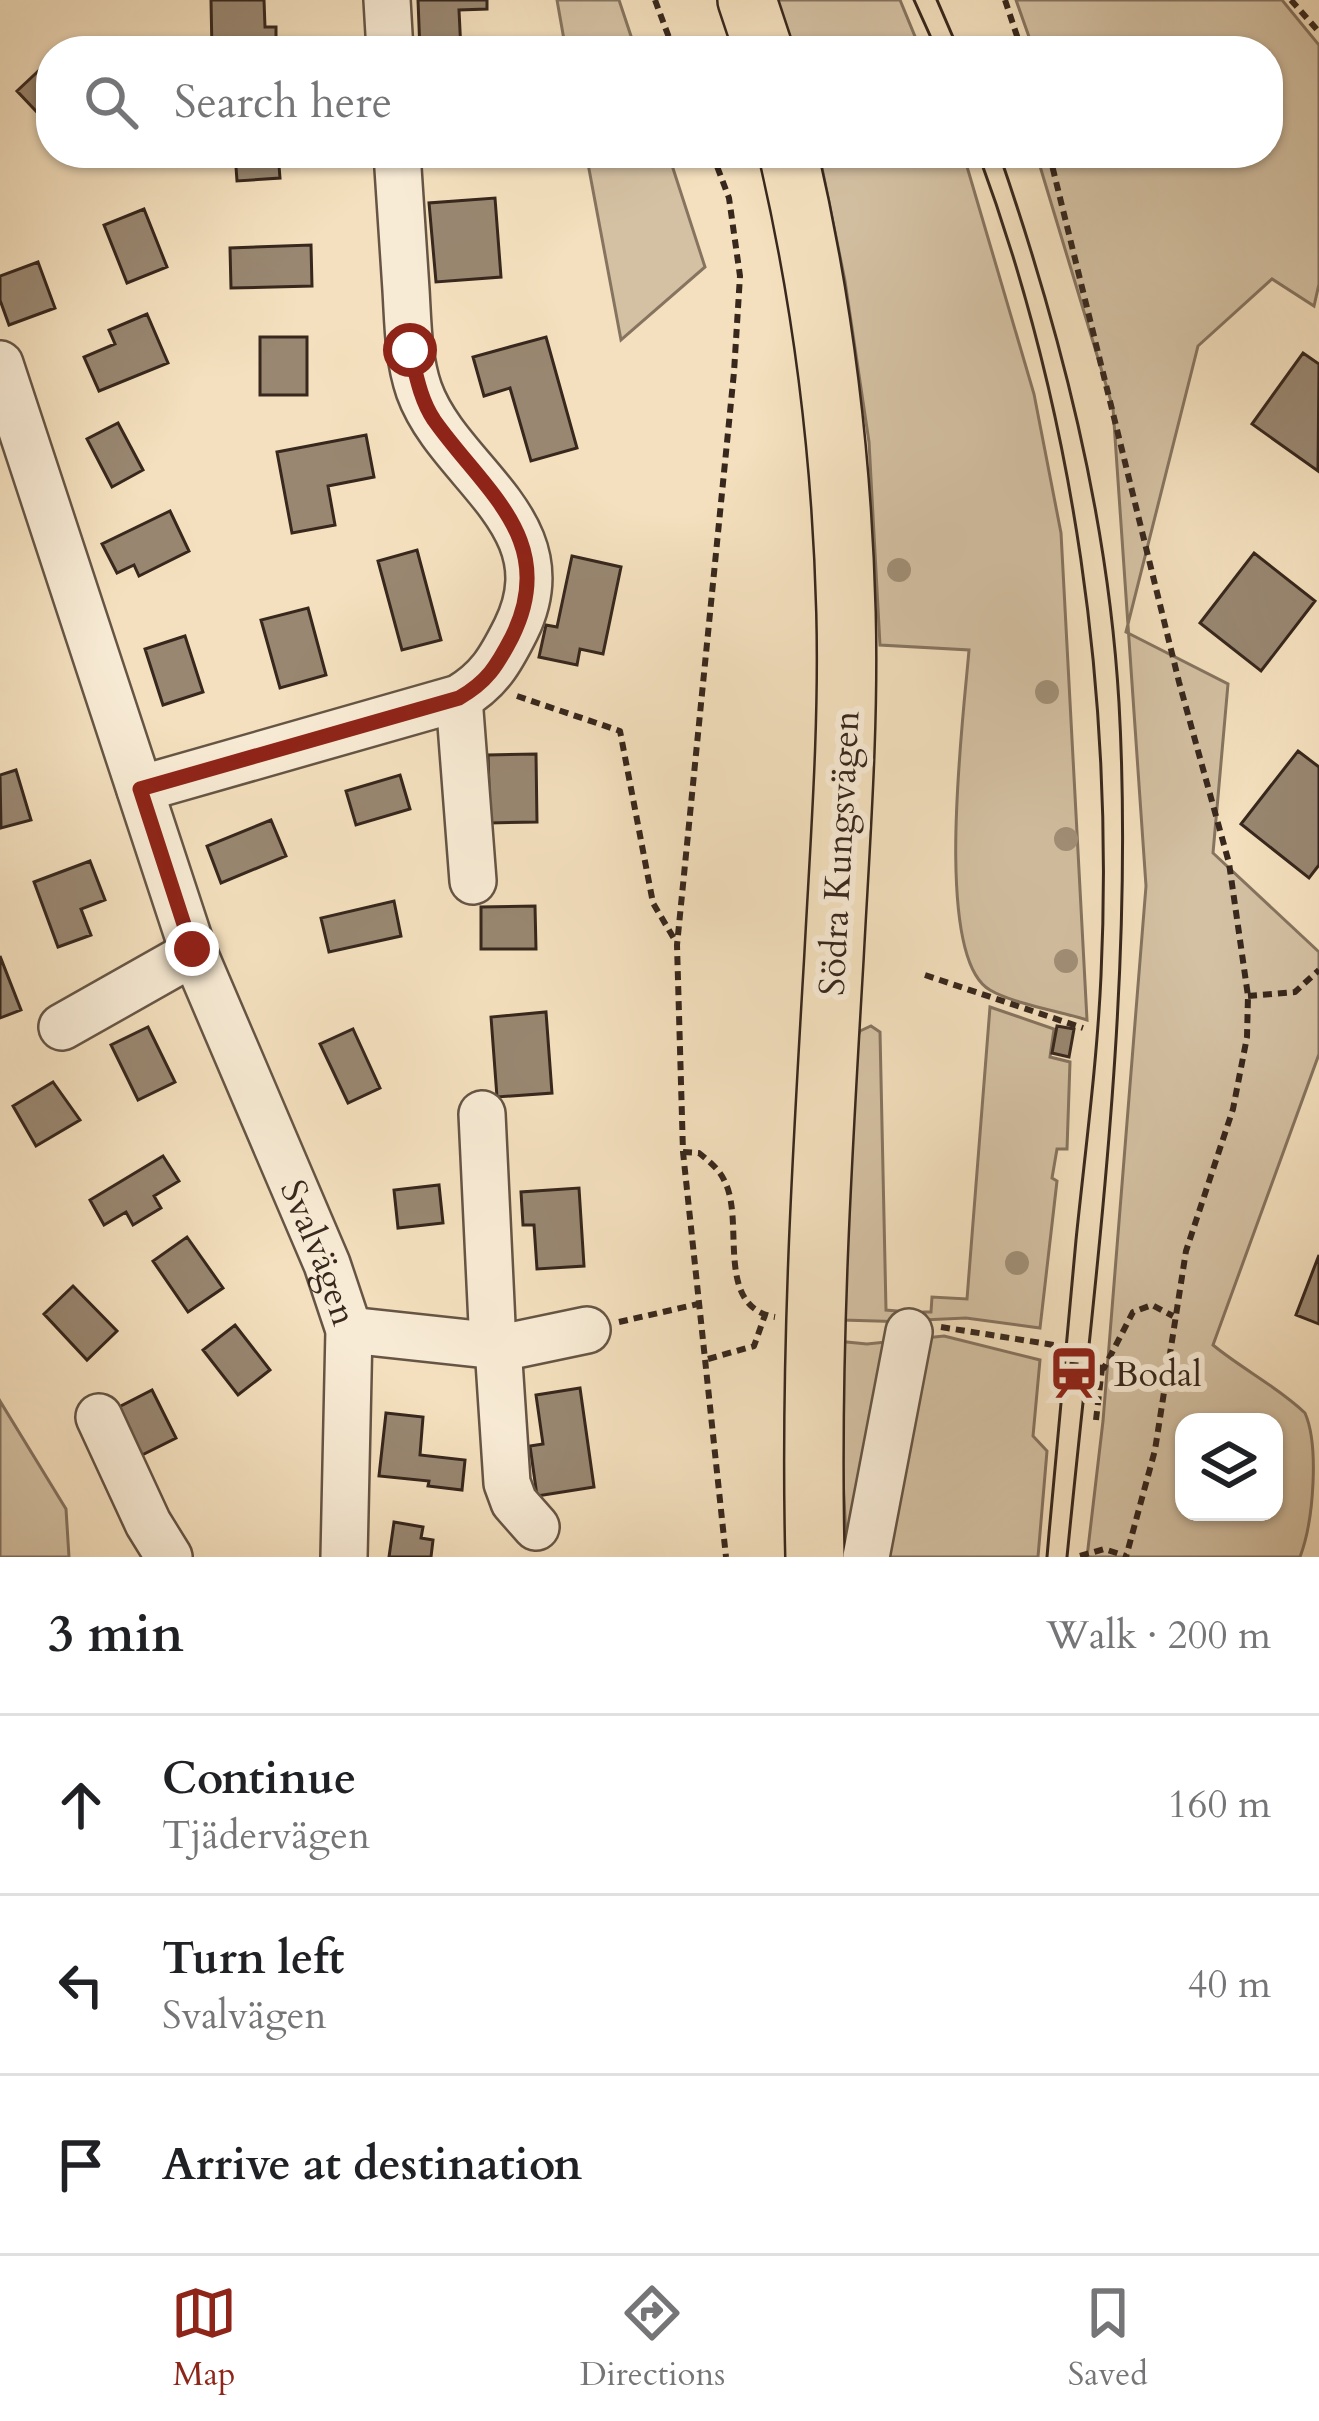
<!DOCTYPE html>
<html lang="en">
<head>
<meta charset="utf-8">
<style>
  body { margin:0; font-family:Cardo,serif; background:#f6f6f6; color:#202124 }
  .controls { position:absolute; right:36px; bottom:36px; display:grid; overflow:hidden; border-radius:24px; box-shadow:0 3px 9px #0004 }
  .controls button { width:108px; height:108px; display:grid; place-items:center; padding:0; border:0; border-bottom:3px solid #e0e0e0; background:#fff; color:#202124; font:60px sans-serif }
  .stop { position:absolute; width:36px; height:36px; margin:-27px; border:9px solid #8f2418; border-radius:50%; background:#fff }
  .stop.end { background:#8f2418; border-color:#fff; box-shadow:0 3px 12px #0008 }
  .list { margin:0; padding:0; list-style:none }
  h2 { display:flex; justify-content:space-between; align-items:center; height:156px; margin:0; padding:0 48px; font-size:51px }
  h2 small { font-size:39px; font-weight:400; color:#757577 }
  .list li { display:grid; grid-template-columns:78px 1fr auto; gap:36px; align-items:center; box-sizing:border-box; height:180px; padding:0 48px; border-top:3px solid #e0e0e0 }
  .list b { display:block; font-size:45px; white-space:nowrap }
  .list p { margin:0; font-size:39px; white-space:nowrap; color:#757577 }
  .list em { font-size:39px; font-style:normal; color:#757577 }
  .icon { flex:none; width:66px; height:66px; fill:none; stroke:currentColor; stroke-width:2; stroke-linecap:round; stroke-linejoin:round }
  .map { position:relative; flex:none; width:1319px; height:1557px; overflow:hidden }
  .search { position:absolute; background:#fff; box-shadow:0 3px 9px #0004; left:36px; right:36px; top:36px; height:132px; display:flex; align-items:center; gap:30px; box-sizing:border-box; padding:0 42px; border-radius:48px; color:#757577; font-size:45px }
  .sheet { height:696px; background:#fff }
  nav { display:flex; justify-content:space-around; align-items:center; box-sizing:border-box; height:168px; border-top:3px solid #e0e0e0; background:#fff; font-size:33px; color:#757577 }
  nav a { display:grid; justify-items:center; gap:6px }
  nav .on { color:#8f2418 }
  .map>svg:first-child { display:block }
  .green { fill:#d4c1a3; stroke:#867460; stroke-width:3; fill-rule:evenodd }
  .building { fill:#998771; stroke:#37271d; stroke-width:3 }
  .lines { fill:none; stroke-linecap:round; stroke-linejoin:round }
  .minor-casing { stroke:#665545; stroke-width:50 }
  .major-casing { stroke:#37271d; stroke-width:62 }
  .path { stroke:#37271d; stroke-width:6; stroke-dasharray:9 6; stroke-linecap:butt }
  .minor { stroke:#f8ebd5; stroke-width:45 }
  .major { stroke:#f4e0be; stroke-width:57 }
  .tram { stroke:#37271d; stroke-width:3 }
  .tree { fill:#a29078 }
  .route { stroke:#8f2418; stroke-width:15 }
  .labels { text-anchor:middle; stroke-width:12; stroke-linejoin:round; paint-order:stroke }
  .street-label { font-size:36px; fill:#37271d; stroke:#f8ebd5 }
  .poi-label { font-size:36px; fill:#37271d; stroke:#f8ebd5; text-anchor:start }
</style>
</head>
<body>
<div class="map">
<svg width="1319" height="1557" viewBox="0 0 1319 1557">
  <rect width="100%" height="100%" fill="#f4e0be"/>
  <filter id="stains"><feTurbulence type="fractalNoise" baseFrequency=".00167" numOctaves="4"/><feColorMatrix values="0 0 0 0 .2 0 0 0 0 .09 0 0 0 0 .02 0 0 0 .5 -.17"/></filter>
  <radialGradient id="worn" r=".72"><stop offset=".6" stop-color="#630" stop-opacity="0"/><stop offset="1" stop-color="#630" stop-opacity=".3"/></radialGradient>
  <path class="green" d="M557 0H619L636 51H566Z
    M777 0H900L921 51H792Z
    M1016 0H1282L1319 45V284L1314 306 1272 279 1198 346 1126 632 1228 684 1213 853 1319 952V1054L1213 1345C1242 1369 1278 1387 1305 1413 1319 1445 1314 1520 1300 1557H1087L1103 1421 1146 886 1113 408 1036 153H1268V51H1034ZM1184 1422H1274V1512H1184Z
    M586 153H668L705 267 621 340Z
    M819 153H963L1034 394 1061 533 1087 1020C1059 1011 1014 1004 990 990 932 957 964 713 969 650L880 645 869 442 845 281Z
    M990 1007 1054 1029 1050 1057 1070 1062 1067 1149H1057L1052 1178 1057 1181 1040 1328 966 1318 923 1320 924 1312H931L932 1297 967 1299Z
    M871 1026 880 1032 886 1310 910 1312 909 1322 843 1320 854 1046 860 1031Z
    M944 1336 1040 1360 1033 1436 1047 1451 1038 1557H847L836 1341 867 1344Z
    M0 1401 66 1509 69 1557H0Z"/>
  <path class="building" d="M211 0H264L265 27H276V51H212Z
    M418 0H487V9L459 10 461 51H420Z
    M49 61 51 64V127L17 91Z
    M235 153H278L280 178 237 181Z
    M495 198 501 277 436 282 429 203Z
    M144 209 167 267 127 283 104 225Z
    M311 245 312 286 231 288 230 248Z
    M38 262 55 308 9 325 0 300V276Z
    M147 314 168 363 99 391 84 357 115 344 109 330Z
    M260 337H307V395H260Z
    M546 337 577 448 531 461 510 388 484 396 473 357Z
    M1303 353 1319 364 1318 471 1252 424Z
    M118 423 143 470 112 487 87 439Z
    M366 435 374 477 328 486 335 525 292 533 277 452Z
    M170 511 189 551 139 576 134 565 117 573 102 544Z
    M417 550 441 640 402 650 378 561Z
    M1254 553 1315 601 1261 671 1200 623Z
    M572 556 621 567 603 654 580 649 577 665 539 657 546 625 557 627Z
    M308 608 326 675 280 688 261 620Z
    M185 636 203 692 163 705 145 649Z
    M1298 751 1319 767V865L1309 878 1241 824Z
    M536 754 537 822 490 823 488 755Z
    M16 770 31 820 1 828 0 775Z
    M400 775 410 809 356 825 346 791Z
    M271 820 286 856 221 883 207 846Z
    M90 861 105 900 81 909 91 935 58 947 34 882Z
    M394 901 401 936 329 952 321 918Z
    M535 906 536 949H481V907Z
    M0 956 21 1010 0 1018Z
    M546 1012 552 1093 497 1097 491 1017Z
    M1057 1026 1074 1029 1069 1057 1052 1053Z
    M148 1027 175 1082 138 1100 111 1045Z
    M353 1029 380 1088 348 1103 320 1044Z
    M53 1082 80 1120 36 1146 13 1106Z
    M163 1156 179 1181 154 1196 161 1208 133 1225 126 1212 104 1225 90 1200Z
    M439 1185 443 1223 398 1228 394 1190Z
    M579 1188 584 1266 537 1269 534 1225H523L521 1192Z
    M187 1237 223 1288 188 1312 153 1261Z
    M1319 1255V1324L1296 1315Z
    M73 1286 117 1331 87 1360 44 1314Z
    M235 1325 270 1370 238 1395 203 1350Z
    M580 1388 594 1487 537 1496 530 1446 543 1444 536 1395Z
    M152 1390 176 1438 140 1456 117 1408Z
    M386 1413 423 1417 420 1455 465 1460 462 1490 428 1486 429 1481 379 1476Z
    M394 1522 423 1527 421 1538 433 1540 431 1557H389Z"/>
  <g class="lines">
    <g class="minor-casing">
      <g id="minor">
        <path d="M387 0 390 51"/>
        <path id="s1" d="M0 364 192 948 327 1264 349 1330 344 1557"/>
        <path d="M459 698 473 881"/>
        <path d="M140 789 459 698C489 680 500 661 516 629 568 523 449 474 419 390 408 358 408 323 406 290 403 244 400 199 397 153"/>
        <path d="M62 1027 193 953"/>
        <path d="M482 1114 493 1346"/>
        <path d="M349 1330 506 1347 587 1330"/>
        <path d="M498 1346 507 1483 514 1502 536 1527"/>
        <path d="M99 1417 148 1523 169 1557"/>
        <path d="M866 1557 909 1332"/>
      </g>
    </g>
    <g class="major-casing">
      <path id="major" d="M747 0 764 51
        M788 153C823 303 842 458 846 612 849 728 840 843 834 957 822 1158 810 1356 815 1557"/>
    </g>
    <path class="path" d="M655 0 674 51
      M1005 0 1022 51
      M1291 0 1319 32
      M712 153 729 198 740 276 734 372 677 945 683 1152 726 1557
      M1049 153 1179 682 1229 863 1248 996 1247 1037 1233 1109 1186 1251 1155 1450 1126 1557
      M517 696 620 731 653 903 676 942
      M925 975 1083 1028
      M1248 996 1295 992 1319 970
      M683 1152 699 1153C709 1161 720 1170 725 1182 745 1222 714 1307 775 1317
      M619 1322 698 1304
      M941 1327 1054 1345 1052 1363 1104 1368 1133 1312 1152 1305 1173 1316
      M708 1359 754 1346 765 1315
      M1096 1420 1102 1368
      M1080 1556 1104 1549 1126 1556"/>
    <use href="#minor" class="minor"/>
    <use href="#major" class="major"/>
    <path class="tram" d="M914 0 937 51
      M937 0 959 51
      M978 153C1075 415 1114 698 1101 976 1097 1064 1085 1152 1076 1240 1066 1345 1056 1451 1047 1557
      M999 153C1060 330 1108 515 1119 703 1135 989 1095 1273 1067 1557"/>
  </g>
  <g class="tree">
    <circle cx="899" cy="570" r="12"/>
    <circle cx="1047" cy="692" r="12"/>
    <circle cx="1066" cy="839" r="12"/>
    <circle cx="1066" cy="961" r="12"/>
    <circle cx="1017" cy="1263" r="12"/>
  </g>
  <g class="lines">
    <path class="route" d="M192 949 140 789 459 698C487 682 497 666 512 637 560 540 484 491 434 420 420 399 416 374 410 350"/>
  </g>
  <defs>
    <g id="station-bare" transform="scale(4.14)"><path d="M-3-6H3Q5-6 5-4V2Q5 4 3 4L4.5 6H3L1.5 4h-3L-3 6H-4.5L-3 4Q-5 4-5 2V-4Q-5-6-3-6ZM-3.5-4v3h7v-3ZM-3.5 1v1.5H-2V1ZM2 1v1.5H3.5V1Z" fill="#8f2418" stroke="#f8ebd5" stroke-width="2.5" paint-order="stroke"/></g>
  </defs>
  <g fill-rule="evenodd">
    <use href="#station-bare" x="1074" y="1373"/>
  </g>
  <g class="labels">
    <g class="street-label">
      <text transform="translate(838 853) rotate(-87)" y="13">Södra Kungsvägen</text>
      <text dy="13" stroke="none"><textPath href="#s1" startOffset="945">Svalvägen</textPath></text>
    </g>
    <g class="poi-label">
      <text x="1114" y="1386">Bodal</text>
    </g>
  </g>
  <rect width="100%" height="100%" filter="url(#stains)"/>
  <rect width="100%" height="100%" fill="url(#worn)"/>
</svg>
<div class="controls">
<button><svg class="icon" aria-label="layers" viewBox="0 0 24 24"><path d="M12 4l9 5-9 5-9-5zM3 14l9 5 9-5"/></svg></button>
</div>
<div class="stop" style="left:410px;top:350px"></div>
<div class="stop end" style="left:192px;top:949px"></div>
<div class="search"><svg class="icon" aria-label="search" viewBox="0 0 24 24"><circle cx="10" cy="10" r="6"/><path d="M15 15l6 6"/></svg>Search here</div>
</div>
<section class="sheet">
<h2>3 min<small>Walk · 200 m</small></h2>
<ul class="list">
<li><svg class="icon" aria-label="ahead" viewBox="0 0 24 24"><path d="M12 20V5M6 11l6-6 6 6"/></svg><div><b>Continue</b><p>Tjädervägen</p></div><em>160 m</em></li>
<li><svg class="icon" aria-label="left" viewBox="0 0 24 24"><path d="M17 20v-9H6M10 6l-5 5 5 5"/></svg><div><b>Turn left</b><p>Svalvägen</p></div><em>40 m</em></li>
<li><svg class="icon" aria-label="arrive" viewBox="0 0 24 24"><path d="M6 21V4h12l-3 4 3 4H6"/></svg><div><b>Arrive at destination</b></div></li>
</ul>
</section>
<nav>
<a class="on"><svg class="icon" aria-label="map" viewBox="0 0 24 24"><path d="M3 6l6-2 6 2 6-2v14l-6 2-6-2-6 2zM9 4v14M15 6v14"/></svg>Map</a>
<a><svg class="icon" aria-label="directions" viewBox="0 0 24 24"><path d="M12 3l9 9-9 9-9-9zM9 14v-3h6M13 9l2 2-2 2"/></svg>Directions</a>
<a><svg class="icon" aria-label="saved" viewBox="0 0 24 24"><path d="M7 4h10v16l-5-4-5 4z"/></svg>Saved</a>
</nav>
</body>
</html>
